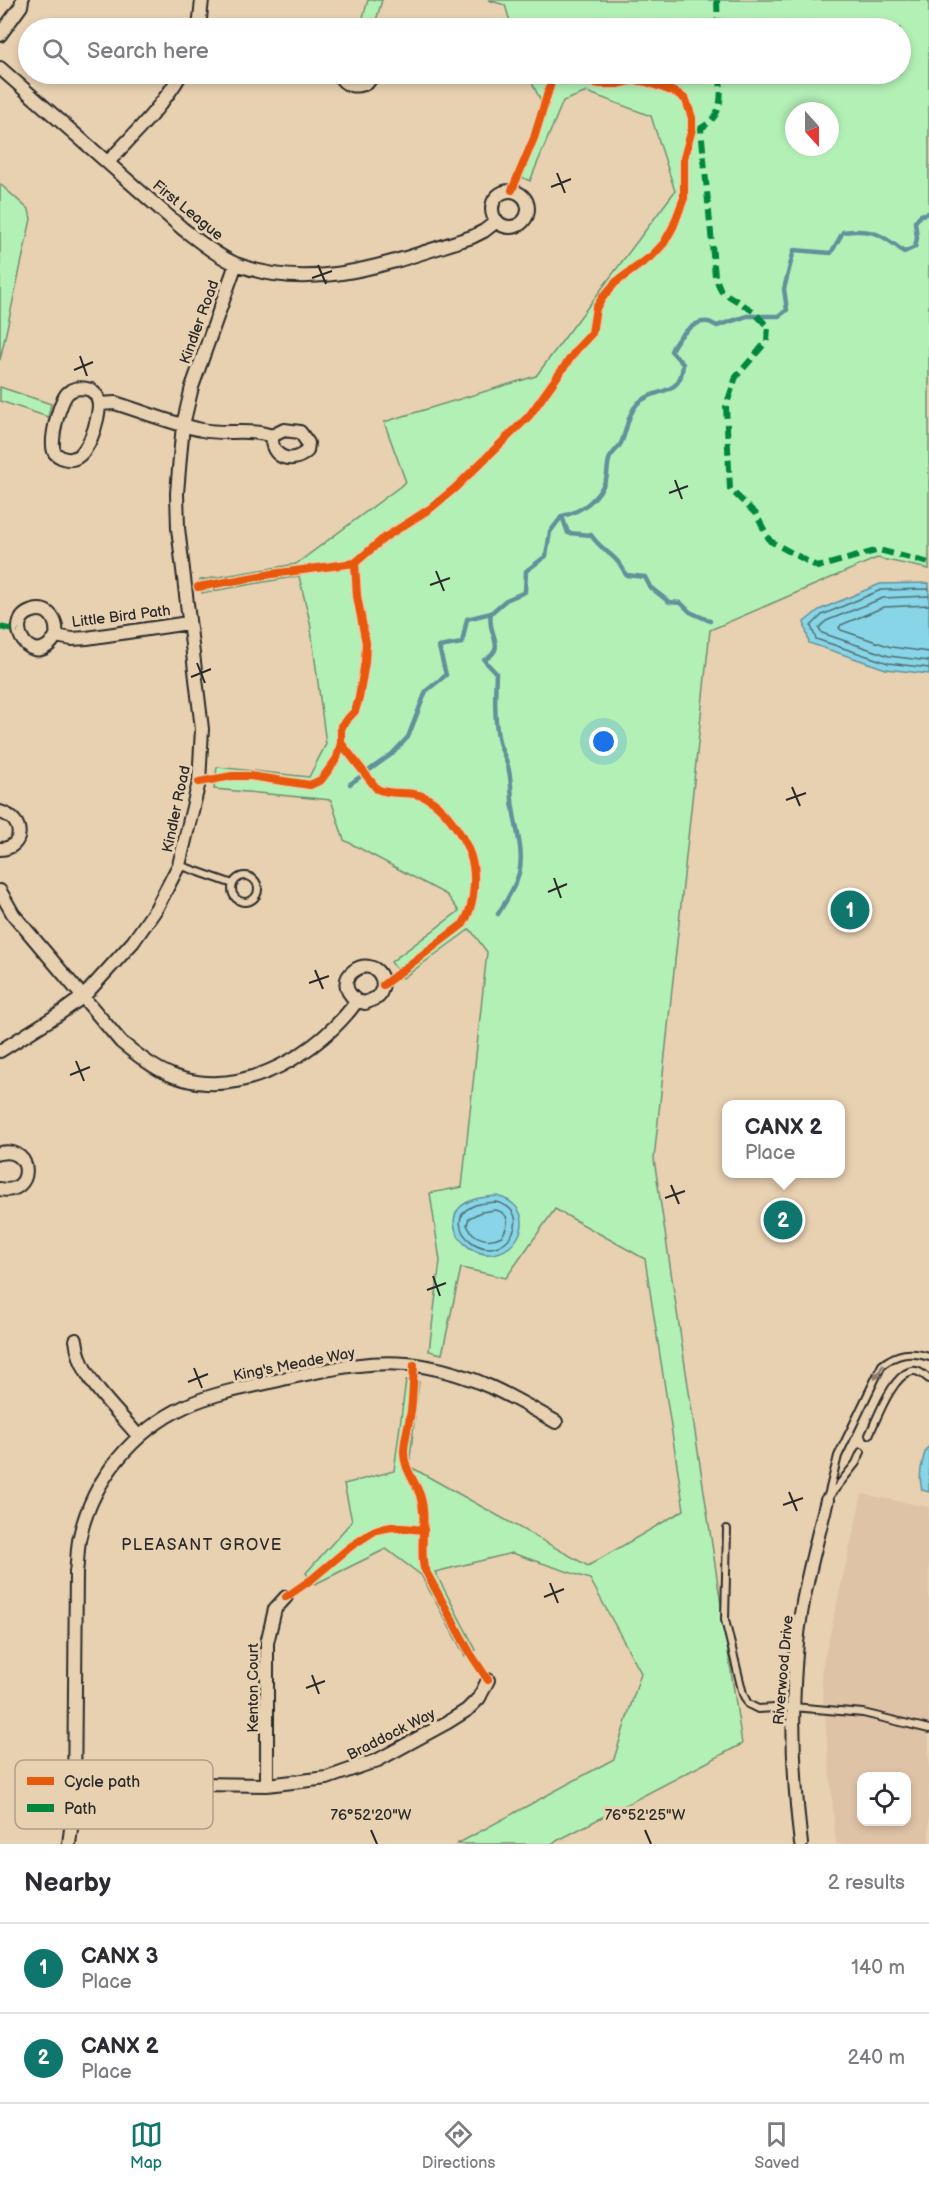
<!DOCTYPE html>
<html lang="en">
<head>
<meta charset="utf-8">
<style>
  body { margin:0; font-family:"Balsamiq Sans",sans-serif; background:#f2f2f3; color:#2b2b33 }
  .controls { position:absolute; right:18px; bottom:18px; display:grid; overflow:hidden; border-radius:12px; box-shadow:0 3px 9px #0003 }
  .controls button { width:54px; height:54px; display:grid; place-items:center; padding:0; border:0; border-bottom:2px solid #e1e1e2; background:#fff; color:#2b2b33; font:30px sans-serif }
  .compass { position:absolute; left:785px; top:102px; width:54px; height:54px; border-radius:50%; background:#fff; box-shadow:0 3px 9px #0003; rotate:159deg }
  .you { position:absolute; left:604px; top:742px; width:21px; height:21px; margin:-15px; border:4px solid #fff; border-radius:50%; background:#1a73e8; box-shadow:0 0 0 9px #1a73e833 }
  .badge { display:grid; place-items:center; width:39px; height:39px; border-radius:50%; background:#0f766e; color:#fff; font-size:20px; font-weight:700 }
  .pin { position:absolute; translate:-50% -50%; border:3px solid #fff; box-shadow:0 2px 6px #0006 }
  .popup { position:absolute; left:722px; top:1100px; width:123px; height:78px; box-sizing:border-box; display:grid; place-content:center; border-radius:12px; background:#fff; filter:drop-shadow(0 2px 4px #0005); font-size:20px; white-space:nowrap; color:#7c7c81 }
  .popup b { font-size:22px; color:#2b2b33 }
  .popup::after { content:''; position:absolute; left:50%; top:100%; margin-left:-12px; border:12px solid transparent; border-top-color:#fff }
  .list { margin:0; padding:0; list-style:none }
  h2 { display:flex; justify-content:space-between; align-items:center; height:78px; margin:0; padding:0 24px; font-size:26px }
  h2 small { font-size:20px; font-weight:400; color:#7c7c81 }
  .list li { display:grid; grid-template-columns:39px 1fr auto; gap:18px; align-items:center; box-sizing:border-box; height:90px; padding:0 24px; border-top:2px solid #e1e1e2 }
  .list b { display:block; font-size:22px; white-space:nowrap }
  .list p { margin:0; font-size:20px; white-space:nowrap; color:#7c7c81 }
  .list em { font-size:20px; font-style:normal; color:#7c7c81 }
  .icon { flex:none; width:33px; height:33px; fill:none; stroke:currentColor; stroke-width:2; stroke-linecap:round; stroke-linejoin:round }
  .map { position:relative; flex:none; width:929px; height:1844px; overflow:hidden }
  .search { position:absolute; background:#fff; box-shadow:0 3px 9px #0003; left:18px; right:18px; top:18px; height:66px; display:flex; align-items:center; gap:15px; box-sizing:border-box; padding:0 21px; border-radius:33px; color:#7c7c81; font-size:22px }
  .sheet { height:258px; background:#fff }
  nav { display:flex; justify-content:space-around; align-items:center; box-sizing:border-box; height:84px; border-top:2px solid #e1e1e2; background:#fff; font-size:16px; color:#7c7c81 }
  nav a { display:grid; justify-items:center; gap:3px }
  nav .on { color:#0f766e }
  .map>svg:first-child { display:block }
  .built { fill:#dfc3a7; fill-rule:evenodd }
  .green { fill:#b3f0b6; stroke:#6f8e70; stroke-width:1.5; fill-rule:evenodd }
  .water { fill:#87d5e6; stroke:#62919b; stroke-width:1.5 }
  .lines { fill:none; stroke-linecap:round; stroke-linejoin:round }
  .shore { stroke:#506f76; stroke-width:1.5 }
  .stream { stroke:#62919b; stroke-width:4.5 }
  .lane-casing { stroke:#2b2b2b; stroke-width:10 }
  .street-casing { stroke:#2b2b2b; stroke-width:16 }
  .lane { stroke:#e8d1b1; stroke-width:6 }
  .street { stroke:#e8d1b1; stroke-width:12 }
  .quiet { stroke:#00873e; stroke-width:6; stroke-dasharray:12 6; stroke-linecap:butt }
  .cycleway-casing { stroke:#e8d1b1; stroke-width:11 }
  .cycleway { stroke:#e8590c; stroke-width:8 }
  .oneway { fill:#8a7e6e }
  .ticks { fill:none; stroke:#2b2b2b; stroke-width:2 }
  .labels { text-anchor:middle; stroke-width:6; stroke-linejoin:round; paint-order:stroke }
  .street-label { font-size:15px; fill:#2b2b2b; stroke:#e8d1b1 }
  .neighbourhood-label { font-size:16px; letter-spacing:1.5px; fill:#2b2b2b; stroke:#e8d1b1 }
  .key { fill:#e8d1b1; stroke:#af9f89; stroke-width:1.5 }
  .key-label { font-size:16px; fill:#2b2b2b }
  .ticks-label { font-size:15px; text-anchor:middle; fill:#2b2b2b; stroke:#e8d1b1; stroke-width:6; stroke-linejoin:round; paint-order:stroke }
</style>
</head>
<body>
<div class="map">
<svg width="929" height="1844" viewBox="0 0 929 1844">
  <rect width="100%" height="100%" fill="#e8d1b1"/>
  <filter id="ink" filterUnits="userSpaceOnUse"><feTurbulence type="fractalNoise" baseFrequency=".0167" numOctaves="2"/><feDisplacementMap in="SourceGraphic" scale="12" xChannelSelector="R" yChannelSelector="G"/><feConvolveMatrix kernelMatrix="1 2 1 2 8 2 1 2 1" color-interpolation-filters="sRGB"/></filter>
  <g filter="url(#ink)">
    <path class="built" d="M862 1494 929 1507V1844H836L821 1672ZM862 1776H906V1822H862Z"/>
    <path class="green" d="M368 0H382L374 28H360Z
      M488 0H929V569L877 558 710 630 654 1159 742 1744 551 1844H457L614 1759 641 1673 590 1579 512 1553 435 1572 476 1650 465 1656 421 1575 386 1549 315 1584 306 1573 352 1521 344 1484 394 1471 406 1380 419 1382 409 1466 588 1566 684 1510 645 1259 555 1209 506 1278 461 1268 442 1354 429 1351 440 1261 430 1193 462 1187 487 952 470 929 403 978 391 962 459 911 447 895 344 840 331 800 214 789 217 767 309 777 326 744 310 622 299 576 202 593 200 580 296 564 406 482 384 422 536 376 675 191 651 116 587 92 563 101 530 181 517 175 545 110 528 74H900V28H512L505 5ZM794 111H830V147H794Z
      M0 184 29 210 31 219 0 360Z
      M0 387 51 404 48 417 0 401Z"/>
    <path class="water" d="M929 583V674L886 669 809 643 804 622 819 610 880 584Z
      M497 1196C549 1210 510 1274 470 1248 452 1236 446 1211 470 1201 478 1197 488 1197 497 1196Z
      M929 1447V1492L922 1490C918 1475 922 1463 926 1449Z"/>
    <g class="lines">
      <path class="shore" d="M929 589 881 590 822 615 811 626 816 639 888 663 929 668
        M929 596 883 598 826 621 819 628 822 633 889 656 929 661
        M929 605 884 607 841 625 839 628 841 630 891 647 929 652
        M496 1202C537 1211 506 1264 473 1243 458 1233 454 1214 473 1206 480 1203 488 1203 496 1202Z
        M496 1210C511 1214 509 1225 502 1236 488 1243 473 1239 467 1225L469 1218 481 1212Z"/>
      <path class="stream" d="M562 516 568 533 591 535C602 552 618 555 626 575L645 577 650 587 669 602 681 603 690 612 710 621
        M491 613C486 635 509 647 484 660L496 673C495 696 494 719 499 742 501 750 505 756 507 763 513 780 510 797 514 814 517 832 524 854 519 873 515 888 506 901 498 914
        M350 784 392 754 408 737 426 691 446 675 439 647 462 643 467 619 491 613 506 600 525 592 526 571 546 556 550 532 562 516C582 512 599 498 606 479 608 473 607 466 609 460 611 453 619 449 622 441 627 429 628 413 638 403 657 386 681 398 683 364L671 351C676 339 693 320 708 322 711 322 714 325 717 326L747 316H779L787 310 784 289 794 250 831 253 843 232C872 228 882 234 904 252L915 247 917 238 915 222 921 215 929 213"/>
      <g class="lane-casing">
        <path id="lane" d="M179 865 233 884
          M232 889a13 13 0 1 1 26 0a13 13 0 1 1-26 0Z
          M869 1435C877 1419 892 1375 912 1371 919 1370 924 1375 929 1379
          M829 1497 856 1463 861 1452
          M827 1500 838 1456 882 1365C897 1353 911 1351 929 1357
          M727 1529 725 1620 743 1694 748 1704 758 1709 793 1707 863 1713 929 1729"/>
      </g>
      <g class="street-casing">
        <path id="street" d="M199 28 202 0
          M0 35 21 6 22 0
          M0 68 183 229C199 241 217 256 236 264 315 295 397 260 472 237L484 231 497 221
          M339 74C344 87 357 88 368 82L374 74
          M108 162C134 134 162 107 181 74
          M492 209a18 18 0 1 1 36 0a18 18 0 1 1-36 0Z
          M99 404 97 396 91 390C84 388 75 387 69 392 60 398 48 444 55 453 58 456 64 459 67 459 88 462 99 419 99 404L115 403C144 412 173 424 202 430 225 435 250 428 272 436L284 430 300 432 308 443 307 451C292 465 270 458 272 436
          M56 636C58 622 50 606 33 611 0 620 33 674 56 636L72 639 87 638 188 623
          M0 812C26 819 24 849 0 849
          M0 891 13 914 121 1042C140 1057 159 1073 183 1079 247 1097 320 1052 357 1001L365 1003 378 997C382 991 384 985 382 979 372 950 326 978 357 1001
          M0 1051 59 1014 84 996 133 942 156 909 179 865 199 782 202 729 178 528 177 493 180 457 183 425 192 387 236 264
          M0 1153C35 1146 34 1196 0 1189
          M76 1340C80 1380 115 1407 139 1437
          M74 1782 267 1785 327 1778 378 1760 448 1722 467 1710 479 1698 488 1680
          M267 1785V1643L275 1609 286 1597
          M69 1844 74 1806 76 1572C78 1560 77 1547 80 1536 93 1479 134 1430 186 1406 216 1392 251 1387 283 1379 328 1369 376 1358 423 1366 475 1375 511 1396 556 1422
          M801 1844C793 1777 790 1711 797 1643 802 1595 815 1548 827 1500"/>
      </g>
      <use href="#lane" class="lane"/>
      <use href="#street" class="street"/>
      <path class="quiet" d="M717 0 718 28
        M720 74C721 97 724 115 701 128L715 276 721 291 753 311 768 327 767 341 736 377 726 406 730 489 756 514 770 541 818 567 879 550 929 563
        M0 627 18 631"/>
      <g class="cycleway-casing">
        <path id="cycleway" d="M512 190 534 138 553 76
          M198 587 272 574 355 563
          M199 782 232 776H250L310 785 321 780 330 768 337 758 341 743
          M383 985 463 924C473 909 476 884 473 865 469 843 445 804 422 796 408 790 391 796 377 789L341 743V726L355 711 359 698 365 662 366 643 357 596 355 563 384 538 431 508 455 488 529 416 577 349 592 333 596 308 603 297 616 282 653 255 664 243 673 227 684 198V158L692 129V118L686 100 677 93 647 82 634 80 618 84H601L553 76 552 74
          M414 1365C413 1380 413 1396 411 1411 409 1425 404 1439 404 1452 404 1470 415 1480 420 1495 428 1519 419 1544 424 1568L470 1653 488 1680
          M286 1597 312 1579 350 1547 376 1530 392 1527 424 1530"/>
      </g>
      <use href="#cycleway" class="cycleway"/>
    </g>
    <defs><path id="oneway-solid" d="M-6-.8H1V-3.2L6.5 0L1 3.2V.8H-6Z" transform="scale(1.5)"/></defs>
    <use class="oneway" href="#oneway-solid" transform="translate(879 1372) rotate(121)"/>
  </g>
  <path class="ticks" d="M557 173 565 193M551 187 571 179M318 265 326 284M312 278 332 271M80 356 87 376M74 370 93 362M675 480 682 499M669 493 688 486M436 571 444 591M430 585 450 578M197 663 205 683M191 677 211 669M792 787 800 806M786 800 806 793M554 878 561 898M548 892 567 884M315 970 323 989M309 983 329 976M76 1061 84 1081M70 1075 90 1067M671 1185 679 1204M665 1198 685 1191M433 1276 440 1296M427 1290 446 1283M194 1368 202 1388M188 1382 208 1374M789 1492 797 1511M783 1505 803 1498M550 1583 558 1603M544 1597 564 1589M312 1675 319 1694M306 1688 325 1681M371 1830 377 1844M645 1830 651 1844"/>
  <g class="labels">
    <g class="street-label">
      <text transform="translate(188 210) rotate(39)" y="5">First League</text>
      <text transform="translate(199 322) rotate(-70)" y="5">Kindler Road</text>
      <text transform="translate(121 616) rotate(-7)" y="5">Little Bird Path</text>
      <text transform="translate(176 809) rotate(-78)" y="5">Kindler Road</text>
      <text transform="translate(294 1364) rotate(-11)" y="5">King's Meade Way</text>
      <text transform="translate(783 1670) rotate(-85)" y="5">Riverwood Drive</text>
      <text transform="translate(253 1688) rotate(-90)" y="5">Kenton Court</text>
      <text transform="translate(391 1734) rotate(-27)" y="5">Braddock Way</text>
    </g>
    <g class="neighbourhood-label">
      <text x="202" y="1550">PLEASANT GROVE</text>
    </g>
  </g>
  <rect x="15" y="1760" width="198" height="69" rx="9" class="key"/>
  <rect x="27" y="1777" width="27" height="8" fill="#e8590c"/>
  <rect x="27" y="1804" width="27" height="8" fill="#00873e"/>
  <g class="key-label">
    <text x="64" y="1787">Cycle path</text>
    <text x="64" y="1814">Path</text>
  </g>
  <g class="ticks-label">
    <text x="371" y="1820">76°52'20"W</text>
    <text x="645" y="1820">76°52'25"W</text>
  </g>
</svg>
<div class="controls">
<button><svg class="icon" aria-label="locate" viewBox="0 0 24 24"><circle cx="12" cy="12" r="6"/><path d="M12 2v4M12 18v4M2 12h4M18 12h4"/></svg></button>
</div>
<svg class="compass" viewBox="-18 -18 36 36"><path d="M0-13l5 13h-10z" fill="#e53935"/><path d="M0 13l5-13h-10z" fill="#7c7c81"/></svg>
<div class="you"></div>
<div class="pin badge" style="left:850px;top:910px">1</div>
<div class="pin badge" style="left:783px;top:1220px">2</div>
<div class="popup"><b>CANX 2</b>Place</div>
<div class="search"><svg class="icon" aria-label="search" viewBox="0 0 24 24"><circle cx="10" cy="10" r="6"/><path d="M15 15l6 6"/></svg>Search here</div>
</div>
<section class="sheet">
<h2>Nearby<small>2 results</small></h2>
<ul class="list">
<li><span class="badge">1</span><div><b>CANX 3</b><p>Place</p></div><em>140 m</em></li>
<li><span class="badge">2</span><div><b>CANX 2</b><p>Place</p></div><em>240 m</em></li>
</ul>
</section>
<nav>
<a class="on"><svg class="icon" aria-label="map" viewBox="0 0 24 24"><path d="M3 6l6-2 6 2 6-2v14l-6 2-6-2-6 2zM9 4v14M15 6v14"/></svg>Map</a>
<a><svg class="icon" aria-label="directions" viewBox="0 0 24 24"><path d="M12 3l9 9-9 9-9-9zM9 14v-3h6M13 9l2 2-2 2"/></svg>Directions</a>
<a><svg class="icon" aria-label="saved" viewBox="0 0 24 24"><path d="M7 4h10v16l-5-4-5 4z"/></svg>Saved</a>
</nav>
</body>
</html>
